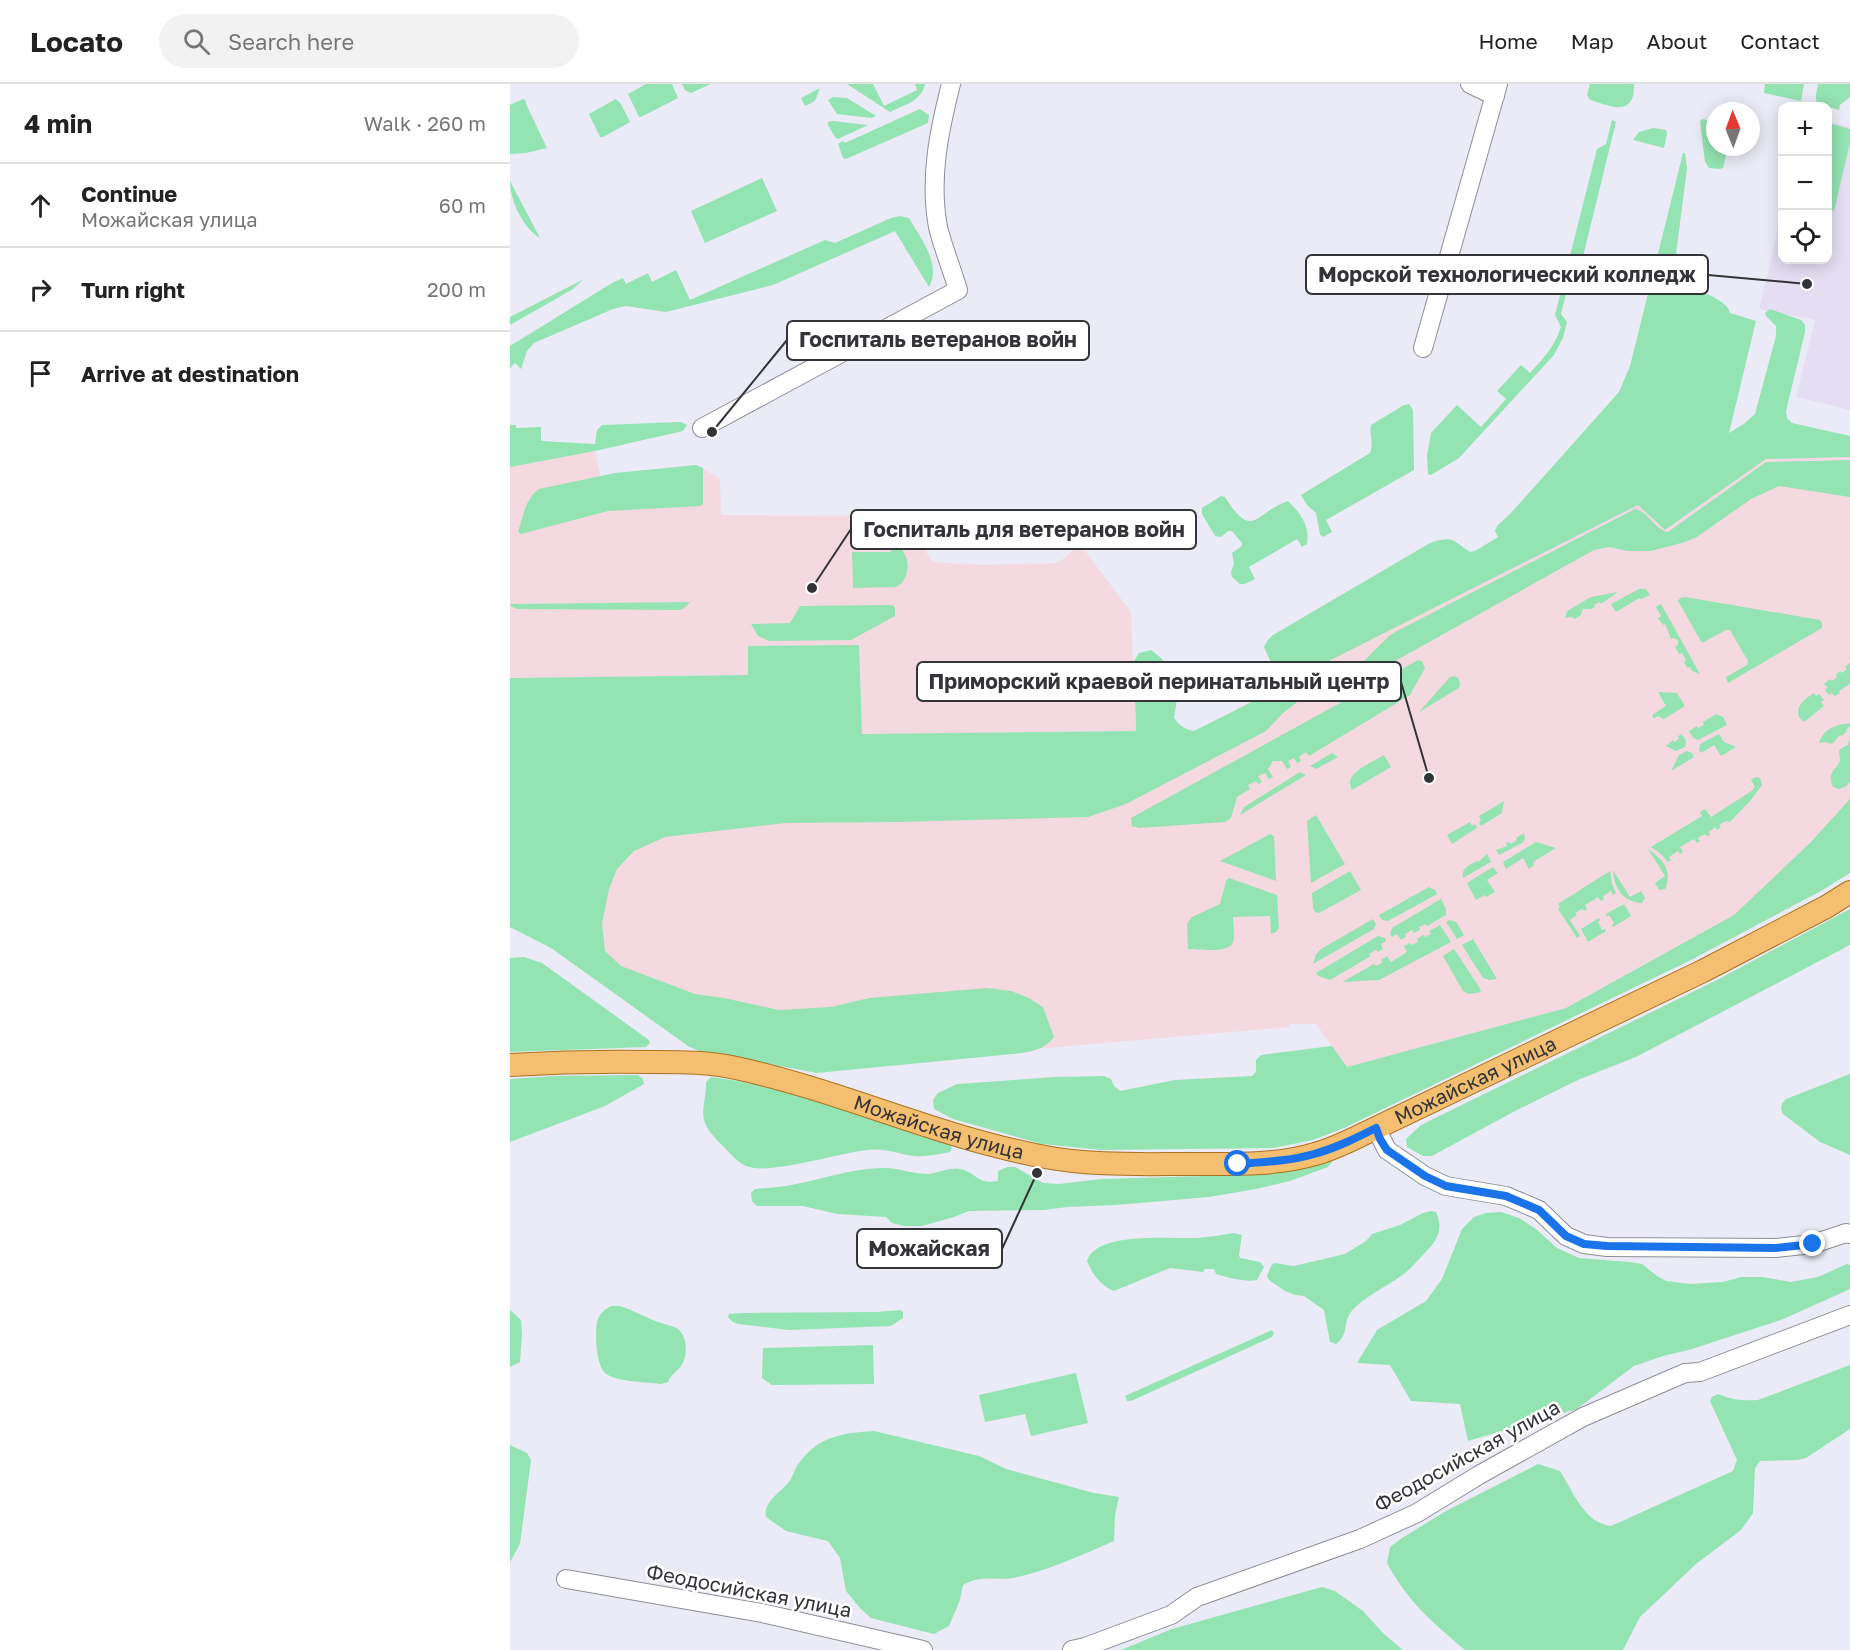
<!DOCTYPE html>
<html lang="en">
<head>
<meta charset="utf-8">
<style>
  body { margin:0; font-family:"Golos Text",sans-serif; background:#f2f2f2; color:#222 }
  .controls { position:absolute; right:18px; top:18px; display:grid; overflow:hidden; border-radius:12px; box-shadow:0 3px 15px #0003 }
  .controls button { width:54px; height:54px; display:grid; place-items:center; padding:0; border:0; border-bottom:2px solid #e0e0e0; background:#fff; color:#222; font:30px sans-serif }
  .compass { position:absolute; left:1196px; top:18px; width:54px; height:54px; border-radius:50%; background:#fff; box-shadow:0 3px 15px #0003; rotate:359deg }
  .stop { position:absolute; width:18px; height:18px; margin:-14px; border:4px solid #1a73e8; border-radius:50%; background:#fff }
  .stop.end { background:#1a73e8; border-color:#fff; box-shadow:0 2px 6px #0008 }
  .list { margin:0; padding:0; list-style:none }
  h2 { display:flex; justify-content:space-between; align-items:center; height:78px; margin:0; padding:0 24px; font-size:26px }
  h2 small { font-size:20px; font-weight:400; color:#767676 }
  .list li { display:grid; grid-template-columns:39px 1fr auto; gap:18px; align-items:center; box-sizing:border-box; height:84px; padding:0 24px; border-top:2px solid #e0e0e0 }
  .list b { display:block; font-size:22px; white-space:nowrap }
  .list p { margin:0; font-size:20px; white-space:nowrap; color:#767676 }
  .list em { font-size:20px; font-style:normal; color:#767676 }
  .icon { flex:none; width:33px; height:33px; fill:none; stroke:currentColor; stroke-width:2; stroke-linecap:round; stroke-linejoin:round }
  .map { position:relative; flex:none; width:1340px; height:1566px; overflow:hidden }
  header { display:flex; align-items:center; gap:36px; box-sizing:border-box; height:84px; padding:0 30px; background:#fff; border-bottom:2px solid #e0e0e0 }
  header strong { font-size:28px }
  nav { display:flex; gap:33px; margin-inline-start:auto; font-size:21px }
  .search { width:420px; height:54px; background:#f2f2f2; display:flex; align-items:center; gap:15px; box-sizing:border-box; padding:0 21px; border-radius:33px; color:#767676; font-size:22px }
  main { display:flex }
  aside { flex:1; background:#fff }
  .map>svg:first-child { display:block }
  .education { fill:#e5def3 }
  .medical { fill:#f4dae0 }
  .green { fill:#94e3b2 }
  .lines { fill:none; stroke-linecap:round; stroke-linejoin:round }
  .minor-casing { stroke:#8d8e98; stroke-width:20 }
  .major-casing { stroke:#ac721f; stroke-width:24 }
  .minor { stroke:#fff; stroke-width:18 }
  .major { stroke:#f4bf70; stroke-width:22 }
  .route { stroke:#1a73e8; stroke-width:8 }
  .labels { text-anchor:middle; stroke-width:5; stroke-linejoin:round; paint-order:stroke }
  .street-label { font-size:20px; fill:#333438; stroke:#fff }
  .leader { fill:none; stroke:#333438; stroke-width:2 }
  .callout-dot { fill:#333438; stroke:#fff; stroke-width:2 }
  .callout { fill:#fff; stroke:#333438; stroke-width:2 }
  .callout-label { font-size:21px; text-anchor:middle; font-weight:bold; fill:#333438 }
</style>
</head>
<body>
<header>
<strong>Locato</strong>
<div class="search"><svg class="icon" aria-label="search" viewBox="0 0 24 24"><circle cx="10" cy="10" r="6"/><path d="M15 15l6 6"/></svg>Search here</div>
<nav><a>Home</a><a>Map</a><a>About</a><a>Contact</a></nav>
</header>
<main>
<aside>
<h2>4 min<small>Walk · 260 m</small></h2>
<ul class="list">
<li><svg class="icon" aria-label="ahead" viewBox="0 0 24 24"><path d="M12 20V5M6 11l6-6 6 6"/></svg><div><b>Continue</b><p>Можайская улица</p></div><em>60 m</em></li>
<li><svg class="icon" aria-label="right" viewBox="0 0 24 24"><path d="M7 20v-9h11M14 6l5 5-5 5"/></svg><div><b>Turn right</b></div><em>200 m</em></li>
<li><svg class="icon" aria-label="arrive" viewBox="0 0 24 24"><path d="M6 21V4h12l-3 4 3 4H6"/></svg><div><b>Arrive at destination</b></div></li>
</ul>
</aside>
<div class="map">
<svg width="1340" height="1566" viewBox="0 0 1340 1566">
  <rect width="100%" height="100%" fill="#eaebf6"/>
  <path class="education" d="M1318 37 1340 43V326L1286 313 1305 236 1249 225 1272 128V176H1318Z"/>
  <path class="medical" d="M85 367 91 395 189 382 210 395 211 431 368 432 408 456 423 478 474 481 546 479 553 475 570 460 621 528 626 647 351 650 349 561 238 562V591L0 594V383Z
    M1340 373V767L1056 924 837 983 806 940H780V943L525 965 174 949 18 838 16 771 636 673 793 590 1128 420 1156 446 1256 375Z"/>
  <path class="green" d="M136 0H162L168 14 131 33H129L118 10Z
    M172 0H201L181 9 175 6Z
    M337 0H363L374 22 407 6 405 0H415C412 17 394 21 380 28Z
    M1080 0H1124C1124 4 1124 11 1122 15 1115 31 1092 19 1080 16L1077 11Z
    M1255 0H1294L1291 17 1254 9Z
    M1308 0H1340V13L1330 21 1329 26 1308 20C1304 13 1307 7 1308 0Z
    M310 4 305 17 295 22 291 14Z
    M323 13 337 14 366 32 361 34 327 30 318 16Z
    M13 15 16 17V20L37 64 16 69 0 70V21Z
    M106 15 111 20 120 38 93 53H90L79 30Z
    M410 25 419 31 418 39 336 75 333 74 328 60 333 57 335 59Z
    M1193 35 1205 38V63H1218L1213 84 1209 85 1199 84 1195 78 1190 37Z
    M1102 36 1106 38 1066 201 1058 202 1051 230 1057 238 1053 254 1044 271 949 374 921 391 918 390 917 372 921 349 947 321 971 343 996 315 987 307 1011 281 1020 289C1033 275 1045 262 1051 243L1045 231 1087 65 1096 60Z
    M323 37 357 41H358L328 55 325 53 318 41V38Z
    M1318 39 1340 45V59L1324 127 1318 125Z
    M1143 44 1156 46 1157 50 1154 64 1123 56 1129 48Z
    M1173 69H1175L1177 85 1163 193 1166 199C1180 205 1217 213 1220 229L1246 237 1219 349 1235 339 1245 330 1266 252V242L1256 232 1255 229 1260 225 1291 236 1295 241V248L1276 327 1277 334 1282 339 1340 352V373L1256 375 1155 446 1128 421 793 590 775 591 764 585 754 563 757 557 763 551 920 459C943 452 941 455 960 468L965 467 988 453 985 447 987 442 1001 429 1109 308 1120 282Z
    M252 94 267 127 195 159 181 127Z
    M0 97 30 154C13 144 0 117 0 97Z
    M390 132 399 134C410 154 432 180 419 203L385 147 263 201 156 228 116 222 103 225 24 259 17 267 11 285 5 279 0 284V262L102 199 113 194 116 200 138 189 142 198 166 186 180 216 315 156 325 159 381 134Z
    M74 195 63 205 0 241V233Z
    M899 320 903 326 904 386 816 436 822 448 813 453 810 450 806 429 797 421 791 411 860 369C864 358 859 353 861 341L894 321Z
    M171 338 177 341 173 347 85 367 0 383V341H6V344L31 343V357L85 360 87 346 92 341Z
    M1340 376V413L1269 402 1241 415 1187 453 1175 458 1141 467H1117L1100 463 1084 466 835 605H831L829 602 878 553 885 548 1125 425C1138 427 1145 446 1158 448L1256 378Z
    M186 381 193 384V420L191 422 98 427 11 450 8 448C13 433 15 415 29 405L105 389Z
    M711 412 715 413C743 458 745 428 778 417 791 430 800 442 797 460L792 463 787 455 739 483 745 495 735 500H730L722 493 721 488 724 480 722 469 732 462V459L722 447H718L711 453 705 452 692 430V424Z
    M381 453C386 459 393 466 396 473 400 484 396 498 386 503L343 504 342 468H381Z
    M1129 505H1136L1140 511 1131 515 1129 514 1106 528 1101 520Z
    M1108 508 1091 520 1090 518 1084 521 1085 523 1081 525H1073L1070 532 1064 535 1062 533 1055 534 1057 527 1081 513Z
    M1175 513 1310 536 1312 539V544L1218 599 1216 593 1237 581 1238 577 1220 546H1216L1192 559 1168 517 1170 514Z
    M180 518 173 525 168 526 8 525 2 523 0 520Z
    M1151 520 1190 590 1182 587 1180 583 1177 584 1174 578 1176 576 1172 569 1169 570 1165 563 1168 561V556L1163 554 1161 555 1155 540 1153 541 1148 534 1151 532 1146 523Z
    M379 521H383L385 524V532L341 556 259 557 248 552 241 540 280 539 290 522Z
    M349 561 352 650 626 647 624 577 629 569 641 566 651 574 670 597 664 634C670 642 674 645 684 647L824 577 834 580 833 583 773 629 756 647 616 720 578 733 390 738 275 739 155 753 124 767 107 785 99 805 92 840 95 867 111 882 185 910 214 914 269 926 321 923 359 914 477 904 501 907 517 913 533 923 544 953C534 965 527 966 512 969L307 989 189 967 178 962 41 864 0 843V594L238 591V562Z
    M908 576 912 577 915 584 900 611 799 672 796 668 789 673 791 677 787 679 784 674 778 677 781 683 777 685 772 677H763L758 685 763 693 759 695 755 689 748 692 752 698 749 700 746 697 738 701 740 705 727 713 721 734 715 738 629 744 622 742 621 734Z
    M1340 579V600L1329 607 1330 609 1325 612 1322 609 1319 611 1315 606 1318 604 1314 600 1320 595 1322 597 1327 593 1326 591 1330 587 1332 589 1337 585 1335 583Z
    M945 592C950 595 951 598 949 604L909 628 940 593Z
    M1148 608 1167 609 1175 622 1154 635 1148 632 1144 635 1142 631 1156 622Z
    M1304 609 1306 612 1309 610 1314 616 1311 618 1314 622 1294 638 1289 633C1285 621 1295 615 1304 609Z
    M1206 630 1213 633 1217 641 1188 656 1183 654 1179 647 1187 642 1188 644 1194 641 1193 638Z
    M1340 639V642L1336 646 1337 647 1332 652 1330 651 1322 660 1316 658 1309 659C1314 644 1326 641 1340 639Z
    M1172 650 1176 657 1175 663 1166 667 1156 662 1163 656 1164 658 1169 655 1168 652Z
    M1209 650 1214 658 1226 663 1211 672 1204 661 1191 669 1189 666 1190 660Z
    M1340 656V698L1335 703 1329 705 1323 703C1317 688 1324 689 1330 677L1329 666 1339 660 1338 658Z
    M1177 667 1182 669 1184 673 1161 687 1169 671Z
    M822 669 828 673 806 685 800 682Z
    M874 671 881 683 842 706C832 689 862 679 874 671Z
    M790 688 796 691 730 731 734 723Z
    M1246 693 1250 694 1252 701 1240 717 1220 738 1216 737 1209 741 1211 744 1207 746 1205 743 1199 748 1200 751 1197 752 1195 750 1188 754 1190 757 1187 759 1184 755 1170 763 1173 768 1170 770 1168 767 1159 773 1161 776 1158 778 1151 770 1141 763 1192 732 1190 728 1195 725 1201 733 1243 706V704L1245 703 1241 696Z
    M1340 715V789L1311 807 1181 876 834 1044 803 1056 763 1064 592 1066 532 1060 443 1035 424 1025 423 1016 428 1009 447 1000 545 993 594 992 601 995 604 1002 610 1007 665 996 742 992 746 988V976L751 971 822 962 837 983 1056 924 1224 831 1301 758Z
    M994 717 992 729 971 742 969 738 971 736 969 732Z
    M806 731 835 780 801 799 797 737Z
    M960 738 962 742 965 740 967 744 942 760 937 751Z
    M1014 749 1015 755 1012 759 989 771 986 766 997 762 996 759 999 758 1001 760 1007 756 1006 754Z
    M760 750 764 752 766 797 710 777Z
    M1026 758 1046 764 1023 778 1024 781 1019 785 1013 774 996 785 993 778Z
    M1138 765C1153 775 1163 787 1155 805L1149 806 1145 799 1155 792Z
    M977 770 981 778 953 794C951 784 959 781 967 777L968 778Z
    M983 783 988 789 977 796 985 808 976 813 975 811 966 816 957 799Z
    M1103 786 1120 813 1131 807 1135 814 1132 819C1113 818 1104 804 1103 786Z
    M840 787 851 806 809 829 805 828 803 824 802 809Z
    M1100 787 1102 800 1106 809 1103 811 1101 807 1093 812 1094 815 1091 817 1088 813 1075 821 1077 825 1074 827 1072 825 1065 829 1067 831 1060 836 1070 852 1067 854 1048 825 1050 823 1048 820Z
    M719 794 767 811 769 844 766 848 761 850 760 832 723 833C723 841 725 851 723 858 719 870 689 865 678 865L677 840 682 833 710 820 716 797Z
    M919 803 925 806 927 810 878 837 872 836 869 831Z
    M931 815 936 825V831L917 842 915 840 909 843 910 846 904 849 902 846 895 850 896 853 891 856 887 850 882 853 880 850 882 844Z
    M1114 820 1121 832 1103 843 1102 841 1104 839 1099 831 1097 833 1096 830Z
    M1340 825V861L1126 973 1070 995 1005 1027 922 1072H913L897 1063 896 1055 911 1041 1207 896Z
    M1089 834 1090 836 1088 838 1092 846 1095 845 1096 847 1078 858 1071 845Z
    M863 835 866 840 864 845 803 880 806 870 811 865Z
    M939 836 946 838 954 851 947 855 936 838Z
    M930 841 941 858 869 896 832 898 864 880 866 882 872 879 871 876 877 872 881 878 897 868 894 862 900 859 901 861 908 858 907 855 913 851 915 853 921 850 919 847Z
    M868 852 875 854 876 857 871 860 873 865 868 868 866 866 859 870 861 872 820 896 808 892 806 889Z
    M963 855 987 895 979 896 973 894 952 861Z
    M944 865 969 903 971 908 959 910 953 907 933 872Z
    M14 873 32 879 139 956 140 959 136 963 0 968V874Z
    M1340 990V1071L1310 1058 1273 1030C1270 1023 1271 1020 1276 1015Z
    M128 991 133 995 134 1000 95 1022 0 1058V995L44 992Z
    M201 993C277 1002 360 1034 433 1057L442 1063 440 1068C428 1070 416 1073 404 1072 388 1070 374 1064 358 1066 331 1068 258 1092 236 1082 227 1078 219 1068 212 1061 206 1055 198 1047 195 1039 190 1027 197 1011 196 998Z
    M819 1075 822 1078 818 1083 780 1097 746 1105 699 1113 606 1121 557 1123 534 1126 459 1127 444 1133 412 1142H394L382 1139 376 1133 327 1130 293 1122H247L242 1117 241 1109 245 1105C259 1104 273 1103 286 1100 316 1094 347 1083 377 1084 391 1085 404 1090 418 1090 429 1089 440 1083 450 1085 466 1088 467 1101 488 1097V1087L497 1083H505L533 1099 549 1100 592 1095 730 1091 769 1088Z
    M921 1127 926 1128C935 1148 925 1158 912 1172 905 1179 900 1186 891 1192 876 1203 849 1215 839 1231 833 1242 839 1250 826 1260L820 1258 814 1226 794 1212 785 1211 775 1207 759 1196 757 1192 761 1182 764 1179 784 1182 835 1170 856 1157 862 1150 890 1141 913 1129Z
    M991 1128 1009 1134 1026 1145 1047 1164 1069 1174 1119 1178 1132 1180 1147 1192 1156 1197 1181 1200 1213 1198 1231 1193H1252L1281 1198 1308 1193 1337 1180 1340 1181V1205L1271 1236 1182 1265 1153 1272 1124 1282 1067 1325 958 1357 950 1320 901 1317 880 1281 847 1279 867 1246 916 1217 932 1195 952 1145 964 1133 976 1129Z
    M724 1149 732 1151 729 1171 730 1174 750 1178 754 1183 747 1196C737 1199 716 1193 706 1190L704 1185H695L693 1188 660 1184 604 1207C590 1201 583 1191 577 1177 586 1147 661 1155 687 1154 699 1153 712 1151 724 1149Z
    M101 1222H110C122 1226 133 1232 145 1237 151 1239 158 1241 164 1243 176 1247 178 1265 174 1276 171 1286 162 1288 158 1298L151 1300C137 1298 105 1298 95 1289 86 1281 84 1246 88 1235 90 1229 96 1225 101 1222Z
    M0 1226 11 1236 12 1250 10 1278 0 1283Z
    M390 1226 393 1228V1234L381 1242 279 1246 228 1240 223 1238 218 1233 219 1230 230 1229 367 1228Z
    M762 1246 764 1249 762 1253 621 1317H617L615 1312Z
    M363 1261 364 1300 262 1301 252 1294 253 1264Z
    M1340 1281V1345L1296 1374 1287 1376 1250 1377 1245 1384 1243 1429 1231 1446 1186 1480 1130 1533 1113 1566H955C921 1537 898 1518 877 1479L880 1463 892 1454 936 1427 1028 1380 1050 1387C1063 1407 1074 1439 1101 1442L1223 1387 1227 1376 1200 1317 1202 1313 1208 1310C1222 1316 1233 1317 1248 1316Z
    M566 1289 578 1339 521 1352 515 1330 475 1338 469 1311Z
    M364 1347 469 1372 496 1385 584 1409 609 1413 605 1431 604 1457C571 1471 538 1487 503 1494 484 1497 472 1490 453 1501L450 1516 439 1542 424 1550 361 1534 350 1524 336 1507 330 1474 318 1457 276 1447 256 1433C253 1419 269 1409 278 1399 283 1394 284 1385 289 1379 309 1352 332 1349 364 1347Z
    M0 1361 17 1369 21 1376 10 1460 0 1478Z
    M812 1503 825 1507 853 1527 874 1550 893 1566H611L662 1545Z"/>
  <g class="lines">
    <g class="minor-casing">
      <path id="minor" d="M960 0 985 12
        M913 264 988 0
        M192 344 448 206C442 185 433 164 428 143 419 95 429 47 441 0
        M866 1044 877 1066 915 1092 936 1102 996 1112 1029 1126 1056 1152 1074 1160 1097 1163 1266 1164 1303 1160 1336 1149 1340 1150
        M56 1495 252 1529 413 1566
        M562 1566 575 1563 661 1531 687 1513 850 1455 907 1429 969 1391 1073 1333 1175 1289 1190 1288 1340 1231"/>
    </g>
    <g class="major-casing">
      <g id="major">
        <path id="s1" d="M0 981C48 978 96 977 145 978 172 978 199 978 226 984 329 1006 426 1052 530 1072 579 1082 630 1080 679 1080 720 1080 765 1082 805 1070 817 1067 828 1062 839 1057L1193 887 1316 823 1340 808"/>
      </g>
    </g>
    <use href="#minor" class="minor"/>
    <use href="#major" class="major"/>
  </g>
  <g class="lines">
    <path class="route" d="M728 1080C754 1078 780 1077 804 1070 826 1064 846 1054 866 1044L870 1055 877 1066 915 1092 936 1102 996 1112 1029 1126 1056 1152 1074 1160 1097 1162 1266 1164 1303 1160"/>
  </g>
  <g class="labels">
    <g class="street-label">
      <text dy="7" stroke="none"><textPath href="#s1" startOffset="996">Можайская улица</textPath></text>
      <text dy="7" stroke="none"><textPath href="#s1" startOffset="438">Можайская улица</textPath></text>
      <text transform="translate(957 1372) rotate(-29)" y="7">Феодосийская улица</text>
      <text transform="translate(239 1507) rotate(11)" y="7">Феодосийская улица</text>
    </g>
  </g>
  <path class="leader" d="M1297 200L1198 191M202 348L277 256M302 504L341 445M919 694L891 598M527 1089L492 1165"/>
  <g class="callout-dot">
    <circle cx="1297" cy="200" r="6"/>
    <circle cx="202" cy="348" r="6"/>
    <circle cx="302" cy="504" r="6"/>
    <circle cx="919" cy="694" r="6"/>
    <circle cx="527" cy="1089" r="6"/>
  </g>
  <g class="callout">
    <rect x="796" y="171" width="402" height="39" rx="6"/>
    <rect x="277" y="237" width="302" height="39" rx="6"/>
    <rect x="341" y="426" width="345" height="39" rx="6"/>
    <rect x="407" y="578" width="484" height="39" rx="6"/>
    <rect x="347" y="1145" width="145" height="39" rx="6"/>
  </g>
  <g class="callout-label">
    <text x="997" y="198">Морской технологический колледж</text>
    <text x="428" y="263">Госпиталь ветеранов войн</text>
    <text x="514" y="453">Госпиталь для ветеранов войн</text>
    <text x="649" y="605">Приморский краевой перинатальный центр</text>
    <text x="419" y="1172">Можайская</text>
  </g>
</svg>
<div class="controls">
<button>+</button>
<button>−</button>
<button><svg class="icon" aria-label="locate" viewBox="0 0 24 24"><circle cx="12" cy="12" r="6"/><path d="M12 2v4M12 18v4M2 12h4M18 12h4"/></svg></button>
</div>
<svg class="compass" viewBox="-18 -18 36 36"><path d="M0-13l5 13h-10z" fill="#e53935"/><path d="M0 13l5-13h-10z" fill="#767676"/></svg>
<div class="stop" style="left:728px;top:1080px"></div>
<div class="stop end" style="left:1303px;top:1160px"></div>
</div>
</main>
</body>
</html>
